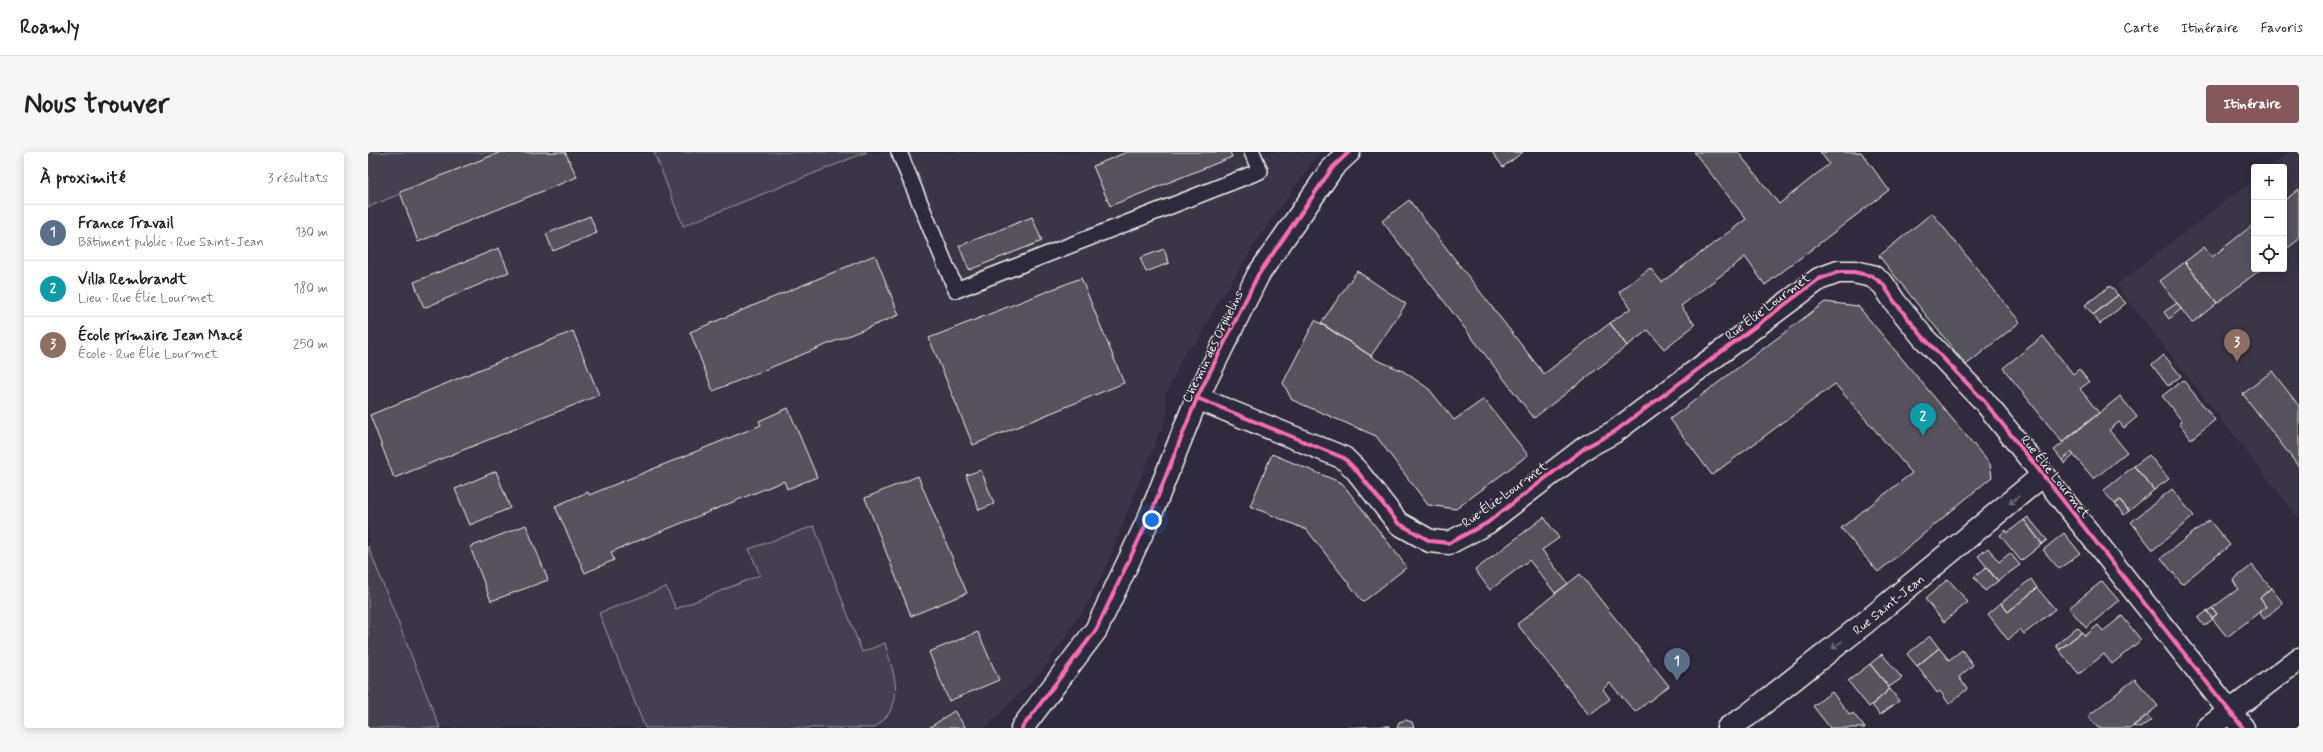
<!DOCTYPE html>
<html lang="fr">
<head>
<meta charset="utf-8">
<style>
  body { margin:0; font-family:Mynerve,sans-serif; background:#f6f6f6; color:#222 }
  .controls { position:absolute; right:12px; top:12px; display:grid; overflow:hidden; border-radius:4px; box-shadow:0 2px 10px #0003 }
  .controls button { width:36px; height:36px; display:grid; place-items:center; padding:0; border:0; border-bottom:1px solid #e0e0e0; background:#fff; color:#222; font:20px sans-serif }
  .you { position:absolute; left:784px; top:368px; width:14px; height:14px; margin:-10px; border:3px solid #fff; border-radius:50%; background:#1a73e8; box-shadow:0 0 0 6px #1a73e833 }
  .badge { display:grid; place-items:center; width:26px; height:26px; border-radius:50%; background:#85585c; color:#fff; font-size:13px; font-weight:700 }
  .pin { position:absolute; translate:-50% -33px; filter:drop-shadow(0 1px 2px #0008) }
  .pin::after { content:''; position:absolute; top:21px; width:14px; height:12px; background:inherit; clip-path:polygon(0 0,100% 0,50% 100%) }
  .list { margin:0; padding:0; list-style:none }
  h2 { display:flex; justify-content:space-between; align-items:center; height:52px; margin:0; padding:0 16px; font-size:17px }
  h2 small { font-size:13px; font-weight:400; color:#767676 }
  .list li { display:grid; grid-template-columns:26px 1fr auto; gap:12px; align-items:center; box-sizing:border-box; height:56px; padding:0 16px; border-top:1px solid #e0e0e0 }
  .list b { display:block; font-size:15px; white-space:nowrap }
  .list p { margin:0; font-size:13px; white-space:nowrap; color:#767676 }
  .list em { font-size:13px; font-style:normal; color:#767676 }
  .icon { flex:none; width:22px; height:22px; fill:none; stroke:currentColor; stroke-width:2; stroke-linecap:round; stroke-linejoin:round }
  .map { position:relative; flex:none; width:1931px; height:576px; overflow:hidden; border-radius:4px }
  header { display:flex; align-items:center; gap:24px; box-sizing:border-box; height:56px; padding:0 20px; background:#fff; border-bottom:1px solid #e0e0e0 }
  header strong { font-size:19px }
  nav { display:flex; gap:22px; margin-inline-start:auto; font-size:14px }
  .intro { display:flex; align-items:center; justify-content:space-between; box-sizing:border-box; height:96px; padding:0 24px }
  h1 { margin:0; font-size:28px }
  .button { padding:10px 18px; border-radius:4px; background:#85585c; color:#fff; font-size:14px; font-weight:700 }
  main { display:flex; gap:24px; padding:0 24px }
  aside { flex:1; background:#fff; border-radius:4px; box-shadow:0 2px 10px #0003 }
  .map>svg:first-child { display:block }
  .built { fill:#3b3647 }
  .green { fill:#454050; stroke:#9c989c }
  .building { fill:#56525f; stroke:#f4f1e8 }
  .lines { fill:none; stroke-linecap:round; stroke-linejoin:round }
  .lane-casing { stroke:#f4f1e8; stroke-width:18 }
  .street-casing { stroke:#f4f1e8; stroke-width:25 }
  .secondary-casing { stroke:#f4f1e8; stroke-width:25 }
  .lane { stroke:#2f2a3d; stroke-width:15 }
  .street { stroke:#2f2a3d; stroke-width:22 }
  .secondary { stroke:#2f2a3d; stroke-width:22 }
  .cycleway-casing { stroke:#2f2a3d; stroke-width:6 }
  .cycleway { stroke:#f96db3; stroke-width:4 }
  .oneway { stroke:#747079 }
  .labels { text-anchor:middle; stroke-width:3; stroke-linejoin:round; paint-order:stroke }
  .street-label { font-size:13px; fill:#f4f1e8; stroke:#2f2a3d }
</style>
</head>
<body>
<header>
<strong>Roamly</strong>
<nav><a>Carte</a><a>Itinéraire</a><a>Favoris</a></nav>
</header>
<div class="intro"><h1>Nous trouver</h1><a class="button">Itinéraire</a></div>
<main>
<aside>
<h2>À proximité<small>3 résultats</small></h2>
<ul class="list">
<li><span class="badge" style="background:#5c6f8a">1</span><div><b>France Travail</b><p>Bâtiment public · Rue Saint-Jean</p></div><em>130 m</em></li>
<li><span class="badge" style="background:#0f9aa8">2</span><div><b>Villa Rembrandt</b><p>Lieu · Rue Élie Lourmet</p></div><em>180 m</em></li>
<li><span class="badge" style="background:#8d6e63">3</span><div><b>École primaire Jean Macé</b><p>École · Rue Élie Lourmet</p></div><em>250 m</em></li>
</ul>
</aside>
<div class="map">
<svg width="1931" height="576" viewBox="0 0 1931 576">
  <rect width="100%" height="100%" fill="#2f2a3d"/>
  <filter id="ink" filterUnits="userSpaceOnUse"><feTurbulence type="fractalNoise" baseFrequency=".025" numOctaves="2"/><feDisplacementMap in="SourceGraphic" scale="8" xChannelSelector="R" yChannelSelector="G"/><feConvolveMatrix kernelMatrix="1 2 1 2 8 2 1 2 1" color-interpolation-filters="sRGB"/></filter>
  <g filter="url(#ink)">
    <path class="built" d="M0 0H952L894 81 850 151 829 191 817 199 797 246 800 261 769 335 743 404 720 452 671 523 617 576H72L0 394Z
      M1921 0H1931V367L1748 133 1886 27V117H1916V15H1901Z"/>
    <path class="green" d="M0 0H134L0 55Z
      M286 0H499L315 74Z
      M446 374 494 500 517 491C526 526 540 551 506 576H277L231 461 298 435 308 457 392 423 381 397Z
      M0 394 72 576H0Z"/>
    <path class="building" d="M133 0H197L209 25 50 90 32 40Z
      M759 0H862L864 5 742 54 725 14Z
      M1124 0H1155L1135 15Z
      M1326 0H1370L1411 52 1461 12 1452 0H1493L1521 38 1397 133 1377 105 1313 154 1327 173 1296 197 1280 178 1259 194 1242 171 1263 156 1251 140 1282 116 1294 130 1378 67Z
      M1931 37V87L1916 99V49Z
      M1041 48 1176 222 1242 171 1259 194 1166 266 1014 69Z
      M1564 61 1652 170 1598 213 1511 104Z
      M222 64 229 81 185 99 178 82Z
      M664 65 674 89 601 118 591 94Z
      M1886 72V117H1893L1849 151 1817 110 1836 95 1844 105Z
      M131 96 141 120 56 156 46 130Z
      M796 97 801 111 778 120 772 106Z
      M507 103 531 163 345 239 322 180Z
      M1817 110 1849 151 1824 171 1792 129Z
      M989 119 1038 152 1003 204 953 171Z
      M713 126 756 231 605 293 561 186Z
      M1742 134 1750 143 1725 163 1717 153Z
      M1750 143 1758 151 1732 172 1725 163Z
      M1457 150 1490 154 1622 312 1624 325 1510 420 1473 376 1544 321 1467 232 1344 323 1302 267Z
      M1809 151 1813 157 1801 167 1796 160Z
      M947 168 1009 208 1035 219 1061 237 1086 268 1116 247 1160 303 1088 357 1060 353 1008 284 924 248 915 231Z
      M205 179 231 243 26 326 2 263Z
      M1675 184 1705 222 1711 217 1721 230 1712 237 1731 261 1694 290 1635 216Z
      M1796 203 1813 224 1800 234 1784 213Z
      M1904 219 1931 254V315L1875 242Z
      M1815 228 1847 268 1823 287 1811 271 1814 269 1794 244Z
      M1752 244 1769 265 1756 276 1751 270 1741 278 1759 300 1726 327 1703 300 1694 308 1686 298Z
      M420 256 449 325 419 337 416 329 243 400 246 408 217 421 187 354 220 340 221 343 393 273 391 269Z
      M1703 300 1706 303 1696 312 1694 308Z
      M904 302 974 331 1039 415 995 450 939 378 882 354Z
      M1781 303 1801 327 1786 338 1766 314Z
      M1766 314 1786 338 1761 359 1752 348 1747 352 1735 339Z
      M613 318 626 352 611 358 598 323Z
      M128 319 142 356 102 373 87 337Z
      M550 324 599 441 543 464 497 346Z
      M1804 337 1826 364 1785 398 1763 370Z
      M1752 348 1761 359 1756 363 1747 352Z
      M1176 365 1191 386 1174 398 1200 432 1187 441 1161 408 1122 438 1107 418Z
      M1660 365 1679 388 1674 392 1656 368Z
      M1656 368 1674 392 1653 409 1632 383 1638 378 1639 381Z
      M1841 368 1862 393 1814 432 1793 406Z
      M158 373 180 428 123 449 102 395Z
      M1696 381 1712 401 1691 417 1675 398Z
      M1620 396 1631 410 1642 401 1652 413 1630 429 1610 404Z
      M1884 413 1903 436 1892 446 1898 455 1859 485 1844 466 1849 462 1844 456 1870 437 1865 428Z
      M1618 416 1630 429 1617 439 1606 425Z
      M1212 422 1301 534 1267 560 1242 531 1235 537 1242 547 1221 563 1149 472Z
      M1580 427 1600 450 1576 470 1557 447Z
      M1663 427 1669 436 1640 460 1633 451Z
      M1734 429 1751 449 1718 476 1701 456Z
      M1669 436 1687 457 1656 482 1652 477 1640 488 1620 462 1633 451 1640 460Z
      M1903 436 1915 451 1896 467 1891 460 1898 455 1892 446Z
      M1844 456 1849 462 1844 466 1839 459Z
      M1839 459 1845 467 1836 474 1830 466Z
      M1754 464 1773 488 1744 512 1736 502 1711 522 1691 498 1714 480 1717 484 1730 473 1735 479Z
      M1709 475 1714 480 1691 498 1688 493Z
      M610 480 631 528 581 549 561 500Z
      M1562 484 1571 496 1549 514 1539 502Z
      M1571 496 1581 508 1594 498 1605 513 1591 525 1599 537 1581 552 1572 539 1569 541 1549 514Z
      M1514 502 1534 526 1521 535 1502 512Z
      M1502 512 1522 537 1501 555 1480 529Z
      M1767 527 1790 554 1763 576H1730L1720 564Z
      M1522 537 1531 549 1512 563 1504 553Z
      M1464 540 1482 563 1485 561 1497 576H1462L1445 554Z
      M586 559 598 576H561Z
      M1779 563 1783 568 1772 576 1765 574Z
      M1037 568 1044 570 1046 576H1029L1031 570Z
      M1021 574V576H973Z"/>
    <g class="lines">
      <g class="lane-casing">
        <path id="lane" d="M531 0 588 138 892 19 884 0"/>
      </g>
      <g class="street-casing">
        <path id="street" d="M829 246 976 306 989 319 1030 371 1062 389 1081 391 1119 371 1218 295 1246 280 1451 127 1470 120H1486L1504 124 1515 132 1526 149 1555 185 1616 249 1675 323 1875 576
          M1360 576 1379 564 1498 470 1675 323
          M1840 576 1931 507"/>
      </g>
      <g class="secondary-casing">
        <path id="secondary" d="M654 576 728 478 782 364 829 246 890 123 965 15 981 0"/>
      </g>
      <use href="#lane" class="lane"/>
      <use href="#street" class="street"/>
      <use href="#secondary" class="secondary"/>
      <g class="cycleway-casing">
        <path id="cycleway" d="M829 246 976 306 989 319 1030 371 1062 389 1081 391 1119 371 1218 295 1246 280 1451 127 1470 120H1486L1504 124 1515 132 1526 149 1555 185 1616 249 1675 323 1875 576
          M654 576 728 478 782 364 829 246 890 123 965 15 981 0"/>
      </g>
      <use href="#cycleway" class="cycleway"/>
    </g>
    <defs><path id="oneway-shaft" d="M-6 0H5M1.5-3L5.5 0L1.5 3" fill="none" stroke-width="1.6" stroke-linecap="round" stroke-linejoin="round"/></defs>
    <g class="oneway">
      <use href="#oneway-shaft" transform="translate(1646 348) rotate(140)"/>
      <use href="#oneway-shaft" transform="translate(1469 493) rotate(142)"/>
    </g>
  </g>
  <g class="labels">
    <g class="street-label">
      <text transform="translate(1399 154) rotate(-37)" y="5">Rue Élie Lourmet</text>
      <text transform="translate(844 194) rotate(-64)" y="5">Chemin des Orphelins</text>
      <text transform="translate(1688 324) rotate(51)" y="5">Rue Élie Lourmet</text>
      <text transform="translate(1136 342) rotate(-36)" y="5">Rue Élie Lourmet</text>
      <text transform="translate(1520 452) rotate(-39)" y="5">Rue Saint-Jean</text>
    </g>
  </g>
</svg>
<div class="controls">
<button>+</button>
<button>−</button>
<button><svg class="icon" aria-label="locate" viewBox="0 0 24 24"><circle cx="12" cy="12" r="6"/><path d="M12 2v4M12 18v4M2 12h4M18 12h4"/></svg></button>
</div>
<div class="you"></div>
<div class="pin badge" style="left:1309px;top:529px;background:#5c6f8a">1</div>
<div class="pin badge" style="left:1555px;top:284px;background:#0f9aa8">2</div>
<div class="pin badge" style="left:1869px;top:210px;background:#8d6e63">3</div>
</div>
</main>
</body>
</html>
